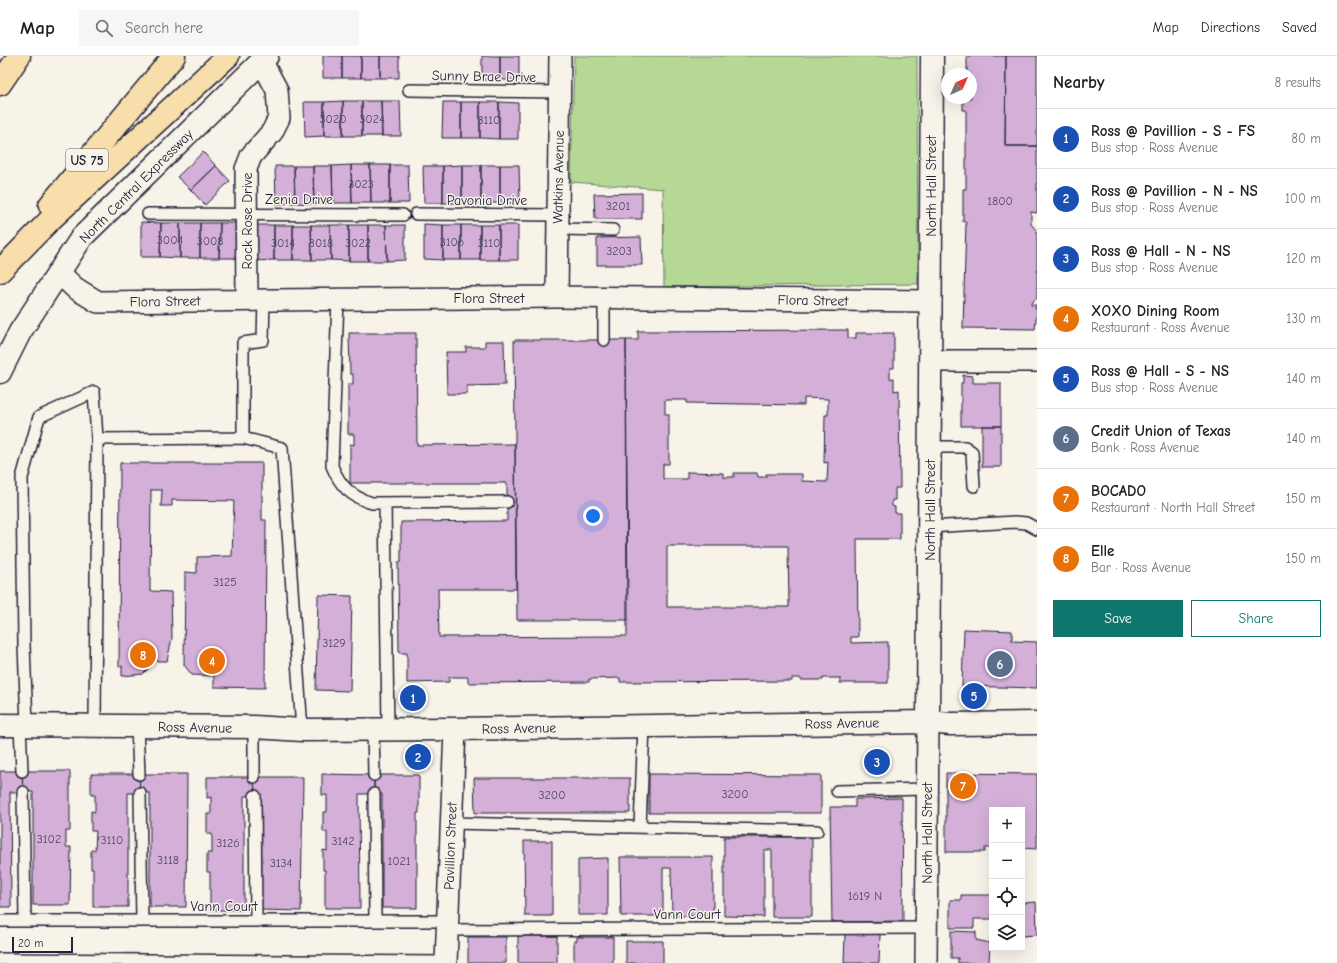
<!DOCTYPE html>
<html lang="en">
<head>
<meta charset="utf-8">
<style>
  body { margin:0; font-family:"Comic Neue",sans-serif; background:#f6f6f6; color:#202124 }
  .controls { position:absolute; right:12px; bottom:12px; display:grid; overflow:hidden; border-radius:0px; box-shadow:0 4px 16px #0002 }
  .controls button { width:36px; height:36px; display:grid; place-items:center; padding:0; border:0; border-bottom:1px solid #e0e0e0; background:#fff; color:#202124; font:20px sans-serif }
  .compass { position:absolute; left:941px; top:12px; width:36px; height:36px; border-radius:50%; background:#fff; box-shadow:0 4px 16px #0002; rotate:45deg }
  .scale { position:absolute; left:12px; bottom:10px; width:61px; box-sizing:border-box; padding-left:4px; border:2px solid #22223b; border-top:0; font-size:11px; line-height:14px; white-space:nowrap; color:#22223b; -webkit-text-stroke:3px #f7f3e8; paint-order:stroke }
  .you { position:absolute; left:593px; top:460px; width:14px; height:14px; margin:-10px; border:3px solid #fff; border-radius:50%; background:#1a73e8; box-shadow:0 0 0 6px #1a73e833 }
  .badge { display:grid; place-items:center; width:26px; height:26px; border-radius:50%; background:#0f766e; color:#fff; font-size:13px; font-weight:700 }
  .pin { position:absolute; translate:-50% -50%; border:2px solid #fff; box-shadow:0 1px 4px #0006 }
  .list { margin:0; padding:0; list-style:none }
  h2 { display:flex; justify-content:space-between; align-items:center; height:52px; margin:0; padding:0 16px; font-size:17px }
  h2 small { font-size:13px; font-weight:400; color:#757577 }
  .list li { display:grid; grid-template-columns:26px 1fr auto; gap:12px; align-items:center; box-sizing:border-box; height:60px; padding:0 16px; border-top:1px solid #e0e0e0 }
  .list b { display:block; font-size:15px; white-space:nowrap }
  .list p { margin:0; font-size:13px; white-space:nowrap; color:#757577 }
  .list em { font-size:13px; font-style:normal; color:#757577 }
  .actions { display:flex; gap:8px; padding:12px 16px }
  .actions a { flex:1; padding:9px 0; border:1px solid #0f766e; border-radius:0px; text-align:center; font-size:14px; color:#0f766e }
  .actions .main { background:#0f766e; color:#fff }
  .icon { flex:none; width:22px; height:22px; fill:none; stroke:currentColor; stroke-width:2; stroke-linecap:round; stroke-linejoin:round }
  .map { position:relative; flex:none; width:1037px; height:907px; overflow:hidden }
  header { display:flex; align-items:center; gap:24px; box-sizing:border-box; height:56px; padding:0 20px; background:#fff; border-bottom:1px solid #e0e0e0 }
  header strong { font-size:19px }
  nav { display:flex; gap:22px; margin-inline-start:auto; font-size:14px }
  .search { width:280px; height:36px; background:#f6f6f6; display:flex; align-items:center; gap:10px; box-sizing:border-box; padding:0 14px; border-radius:0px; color:#757577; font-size:15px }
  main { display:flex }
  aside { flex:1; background:#fff }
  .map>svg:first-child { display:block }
  .green { fill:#b5d994; stroke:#6c7e68 }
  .building { fill:#d4afd8; stroke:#22223b; fill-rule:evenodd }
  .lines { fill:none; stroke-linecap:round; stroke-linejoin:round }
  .lane-casing { stroke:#22223b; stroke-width:14 }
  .street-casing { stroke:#22223b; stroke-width:24 }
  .secondary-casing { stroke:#22223b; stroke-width:25 }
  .highway-casing { stroke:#22223b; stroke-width:25 }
  .lane { stroke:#f7f3e8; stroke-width:11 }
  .street { stroke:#f7f3e8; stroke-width:21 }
  .secondary { stroke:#f7f3e8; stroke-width:22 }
  .highway { stroke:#f8deab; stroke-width:22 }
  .labels { text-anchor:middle; stroke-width:3; stroke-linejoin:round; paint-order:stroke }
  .number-label { font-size:12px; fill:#4e4562 }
  .shield { fill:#f7f3e8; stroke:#62616f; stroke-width:1 }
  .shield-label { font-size:13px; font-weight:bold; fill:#22223b }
  .street-label { font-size:14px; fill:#22223b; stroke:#f7f3e8 }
</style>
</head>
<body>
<header>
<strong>Map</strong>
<div class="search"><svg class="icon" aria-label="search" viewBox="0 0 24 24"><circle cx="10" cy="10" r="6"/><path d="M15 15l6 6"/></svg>Search here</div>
<nav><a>Map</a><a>Directions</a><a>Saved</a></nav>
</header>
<main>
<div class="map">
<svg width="1037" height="907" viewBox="0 0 1037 907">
  <rect width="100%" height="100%" fill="#f7f3e8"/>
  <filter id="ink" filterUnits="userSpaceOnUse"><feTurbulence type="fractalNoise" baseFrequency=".025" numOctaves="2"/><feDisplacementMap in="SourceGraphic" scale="8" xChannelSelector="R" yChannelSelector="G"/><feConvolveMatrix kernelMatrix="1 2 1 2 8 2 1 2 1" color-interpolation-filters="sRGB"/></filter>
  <g filter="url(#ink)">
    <path class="green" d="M574 0H917L918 228 664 231 663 133 571 126Z"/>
    <path class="building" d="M323 0H342V22H323Z
      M342 0H361V22H342Z
      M361 0H380V22H361Z
      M380 0H399V22H380Z
      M482 0H500V24H482Z
      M500 0H519V24H500Z
      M967 0H1006L1005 90H1037V157L1031 156V168L1037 175V242L1031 247V249H1036L1035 253H1037L1035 273 963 272 966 166H963V133H966V54H963V42H971V18H967Z
      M1006 0H1037V90H1005Z
      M343 45V80H324V46Z
      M343 45H362V80H343Z
      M362 45H381L382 80H362Z
      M381 45H400L401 80H382Z
      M304 46H324V80L305 81Z
      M443 46H461V82H442Z
      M461 46H480V82H461Z
      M480 46H499V83L480 82Z
      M499 46 518 47V83H499Z
      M203 96 216 110 191 134 177 121Z
      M351 109 352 147H333L332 110Z
      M351 109H370L371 147H352Z
      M370 109H390V147H371Z
      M390 109H408L409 147H390Z
      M462 109V147H443V110Z
      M462 109H481V147H462Z
      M481 109H500V147H481Z
      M500 109H519L520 147H500Z
      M216 110 230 125 205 149 191 134Z
      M275 110H294L295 147 276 148Z
      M294 110H313L314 148 295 147Z
      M313 110H332L333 147 314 148Z
      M423 110H443V147H424Z
      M642 137V163H595L594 138Z
      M141 166 161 167 160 201H141Z
      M161 167H180V202L160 201Z
      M180 167H200V202H180Z
      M200 167H220L219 202H200Z
      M220 167H240L239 202H219Z
      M424 168 443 169V204L424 203Z
      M255 169H274V204L255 205Z
      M274 169H293V204H274Z
      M293 169H311L312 204H293Z
      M311 169H330L331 204H312Z
      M330 169H349V205L331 204Z
      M349 169H368V205H349Z
      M368 169H386L387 205H368Z
      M386 169H405V204L387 205Z
      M443 169H461V204H443Z
      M461 169H480V204H461Z
      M480 169H499V204H480Z
      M499 169H518V204H499Z
      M641 181 642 209H597V182Z
      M848 274V282H856V277H894V312H890V323L894 322V335L899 334 900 432H895V444H892V450L895 451V457H900V483H857L858 581H851V587L888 586V627H840V622H823V624H800V622H792V625L620 626V622L589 623V626L468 627V621H449V626L407 627V597H399L398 506H401V466L507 465V427H350V388L354 389V378H348V328H353V318H350L349 277H416L417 389 515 388 516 533H438L439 581 627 580 626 284H638V275ZM804 342 828 343V359H825L824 407 828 406 827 426 802 425V418H766V421H758L757 417H734V421H723V417L687 416V423H663V408H669V358H665V344H687V347L804 349ZM667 490H788L789 551H667Z
      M514 284H626L628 564H517Z
      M485 285H504L505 329 467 330V338H447L446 296H466V291H485Z
      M963 319 973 320V327H1001V370H961V327H963Z
      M982 370H1001V411H982Z
      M120 407H262V464H266L265 632 214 631V620L192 619 184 609 185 516 197 517V501L232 500 234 445 172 444V450H161L162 434H151L150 535 171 536 172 582 167 605H150L148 613 143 618 122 620V610L119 611Z
      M318 539 352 540 350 635 316 634Z
      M964 573 1012 575V585L1037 586V632L962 630Z
      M0 715H22L23 736H10L11 851H0Z
      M22 715H70V775H66V791H71L70 849H33V736H23Z
      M946 717 1037 718V793L1022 792V754H992V792H985V796H946Z
      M91 718H139L140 737H128V851H93V813H91V794H95L96 775H91V755L95 756V739H91Z
      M139 718H187L186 851H150V737H140Z
      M322 718 374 719V738H359L360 852H325V814H323V794L327 795V776H323V756H327V739H322Z
      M649 718 821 719V757H649Z
      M374 719H419V757H417V852H382V738H374Z
      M207 721H254L255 740H244V854H210V816H207V797H212V778H207V758H211V741L207 742Z
      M254 721H303L301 855 261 854V740H255Z
      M474 722H630V757H475Z
      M902 742 903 865 832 866 830 751H855V743Z
      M724 781H812V861H772V794H764V861L724 860Z
      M524 785H552V860H525Z
      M620 801H713V860H672L671 812H663V860H621Z
      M608 802V859H578V803Z
      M1022 836 1023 847 1036 846 1037 879 1022 880Z
      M961 839H992V863H974V872H950V844H961Z
      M951 875 976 876V884L990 887 989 907H958V902H951Z
      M845 877 880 878 879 907H844Z
      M518 880H557V907H518Z
      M468 881H506V907H468Z
      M577 881H613V907H574V885H577Z
      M626 885H663V907H626Z"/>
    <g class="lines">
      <g class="lane-casing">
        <path id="lane" d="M409 34 559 36
          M148 158 403 159
          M416 158 557 159
          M557 173 613 174
          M604 242V284
          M264 243 263 284 243 287V382L282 392 302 674
          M338 243 332 410C340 430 351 441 372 447L507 446
          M97 383 243 382
          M930 391H965L972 396 974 430
          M385 447 388 673
          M929 471 1015 466 1026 467 1037 473
          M20 669 22 715
          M27 669 24 589 22 422 39 361 94 336 97 383 95 670
          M137 670 139 718
          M254 671V721
          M373 672 374 719
          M837 735 927 733
          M23 736 25 865
          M140 737 142 865
          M374 738 375 865
          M255 740 256 865
          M451 767 817 775
          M640 771 644 670
          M0 865H448
          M447 874 926 872
          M0 903 446 906"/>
      </g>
      <g class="street-casing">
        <path id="street" d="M58 216 75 232 98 246 557 241 931 245
          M557 241 560 0
          M247 243 246 113 251 100 272 76 279 62 277 34 262 6
          M931 305H1037
          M446 907 455 673
          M926 907 928 666"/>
      </g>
      <g class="secondary-casing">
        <path id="secondary" d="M0 316 20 276 82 181 267 0
          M928 666 932 0
          M0 669 254 671 302 674 455 673 928 666 950 668 1037 667"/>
      </g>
      <g class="highway-casing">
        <path id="highway" d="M0 28 19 0
          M50 149 174 0
          M0 215 51 163 228 0"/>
      </g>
      <use href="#lane" class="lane"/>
      <use href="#street" class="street"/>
      <use href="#secondary" class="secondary"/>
      <use href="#highway" class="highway"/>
    </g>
  </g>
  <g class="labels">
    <g class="number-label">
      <text x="333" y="67">3020</text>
      <text x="372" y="67">3024</text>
      <text x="489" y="68">3110</text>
      <text x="361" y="132">3023</text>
      <text x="1000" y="149">1800</text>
      <text x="618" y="154">3201</text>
      <text x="170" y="188">3004</text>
      <text x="210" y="189">3008</text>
      <text x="452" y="190">3106</text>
      <text x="283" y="191">3014</text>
      <text x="321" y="191">3018</text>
      <text x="358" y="191">3022</text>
      <text x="489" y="191">3110</text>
      <text x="619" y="199">3203</text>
      <text x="225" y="530">3125</text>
      <text x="334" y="591">3129</text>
      <text x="735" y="742">3200</text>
      <text x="552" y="743">3200</text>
      <text x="49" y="787">3102</text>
      <text x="112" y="788">3110</text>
      <text x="343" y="789">3142</text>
      <text x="228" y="791">3126</text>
      <text x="168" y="808">3118</text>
      <text x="399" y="809">1021</text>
      <text x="281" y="811">3134</text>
      <text x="865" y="844">1619 N</text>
    </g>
    <rect class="shield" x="66" y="93" width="42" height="22" rx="3"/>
    <g class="shield-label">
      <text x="87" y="109">US 75</text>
    </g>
    <g class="street-label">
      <text transform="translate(484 20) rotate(1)" y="5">Sunny Brae Drive</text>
      <text transform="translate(558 121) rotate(-89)" y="5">Watkins Avenue</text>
      <text transform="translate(136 130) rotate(-45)" y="5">North Central Expressway</text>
      <text transform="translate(931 130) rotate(-90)" y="5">North Hall Street</text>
      <text x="299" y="148">Zenia Drive</text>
      <text x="487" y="149">Pavonia Drive</text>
      <text transform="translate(247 165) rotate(-90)" y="5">Rock Rose Drive</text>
      <text x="489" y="247">Flora Street</text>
      <text transform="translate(813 244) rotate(1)" y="5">Flora Street</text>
      <text transform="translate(165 245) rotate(-1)" y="5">Flora Street</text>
      <text transform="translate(930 454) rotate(-90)" y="5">North Hall Street</text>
      <text transform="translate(842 667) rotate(-1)" y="5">Ross Avenue</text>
      <text transform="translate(195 671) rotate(1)" y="5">Ross Avenue</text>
      <text transform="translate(519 672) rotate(-1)" y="5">Ross Avenue</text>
      <text transform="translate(927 777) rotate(-90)" y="5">North Hall Street</text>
      <text transform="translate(450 790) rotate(-88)" y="5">Pavillion Street</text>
      <text x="224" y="855">Vann Court</text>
      <text x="687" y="863">Vann Court</text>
    </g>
  </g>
</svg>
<div class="controls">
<button>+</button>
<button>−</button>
<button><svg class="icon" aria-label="locate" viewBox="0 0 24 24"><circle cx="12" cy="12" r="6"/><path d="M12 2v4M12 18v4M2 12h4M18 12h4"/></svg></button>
<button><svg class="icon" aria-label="layers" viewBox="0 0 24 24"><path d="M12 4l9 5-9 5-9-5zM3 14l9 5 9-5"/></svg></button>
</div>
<svg class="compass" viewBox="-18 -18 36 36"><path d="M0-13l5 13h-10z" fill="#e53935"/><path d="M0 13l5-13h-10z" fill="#757577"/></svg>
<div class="scale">20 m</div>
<div class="you"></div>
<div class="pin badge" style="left:413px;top:642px;background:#1a4fb4">1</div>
<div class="pin badge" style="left:418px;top:701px;background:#1a4fb4">2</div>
<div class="pin badge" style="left:877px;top:706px;background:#1a4fb4">3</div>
<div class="pin badge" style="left:212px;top:605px;background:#e8710a">4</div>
<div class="pin badge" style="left:974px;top:640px;background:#1a4fb4">5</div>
<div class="pin badge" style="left:1000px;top:608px;background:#5c6f8a">6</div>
<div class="pin badge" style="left:963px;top:730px;background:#e8710a">7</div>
<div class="pin badge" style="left:143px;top:599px;background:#e8710a">8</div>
</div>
<aside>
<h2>Nearby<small>8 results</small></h2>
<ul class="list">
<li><span class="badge" style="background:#1a4fb4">1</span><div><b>Ross @ Pavillion - S - FS</b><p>Bus stop · Ross Avenue</p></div><em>80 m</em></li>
<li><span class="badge" style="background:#1a4fb4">2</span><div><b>Ross @ Pavillion - N - NS</b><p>Bus stop · Ross Avenue</p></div><em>100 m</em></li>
<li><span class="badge" style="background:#1a4fb4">3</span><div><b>Ross @ Hall - N - NS</b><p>Bus stop · Ross Avenue</p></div><em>120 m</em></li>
<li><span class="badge" style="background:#e8710a">4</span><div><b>XOXO Dining Room</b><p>Restaurant · Ross Avenue</p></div><em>130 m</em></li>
<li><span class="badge" style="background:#1a4fb4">5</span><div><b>Ross @ Hall - S - NS</b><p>Bus stop · Ross Avenue</p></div><em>140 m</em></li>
<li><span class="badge" style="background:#5c6f8a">6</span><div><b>Credit Union of Texas</b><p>Bank · Ross Avenue</p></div><em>140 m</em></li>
<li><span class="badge" style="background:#e8710a">7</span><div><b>BOCADO</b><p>Restaurant · North Hall Street</p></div><em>150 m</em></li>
<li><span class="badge" style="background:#e8710a">8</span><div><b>Elle</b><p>Bar · Ross Avenue</p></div><em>150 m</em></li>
</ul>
<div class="actions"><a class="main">Save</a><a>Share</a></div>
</aside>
</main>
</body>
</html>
